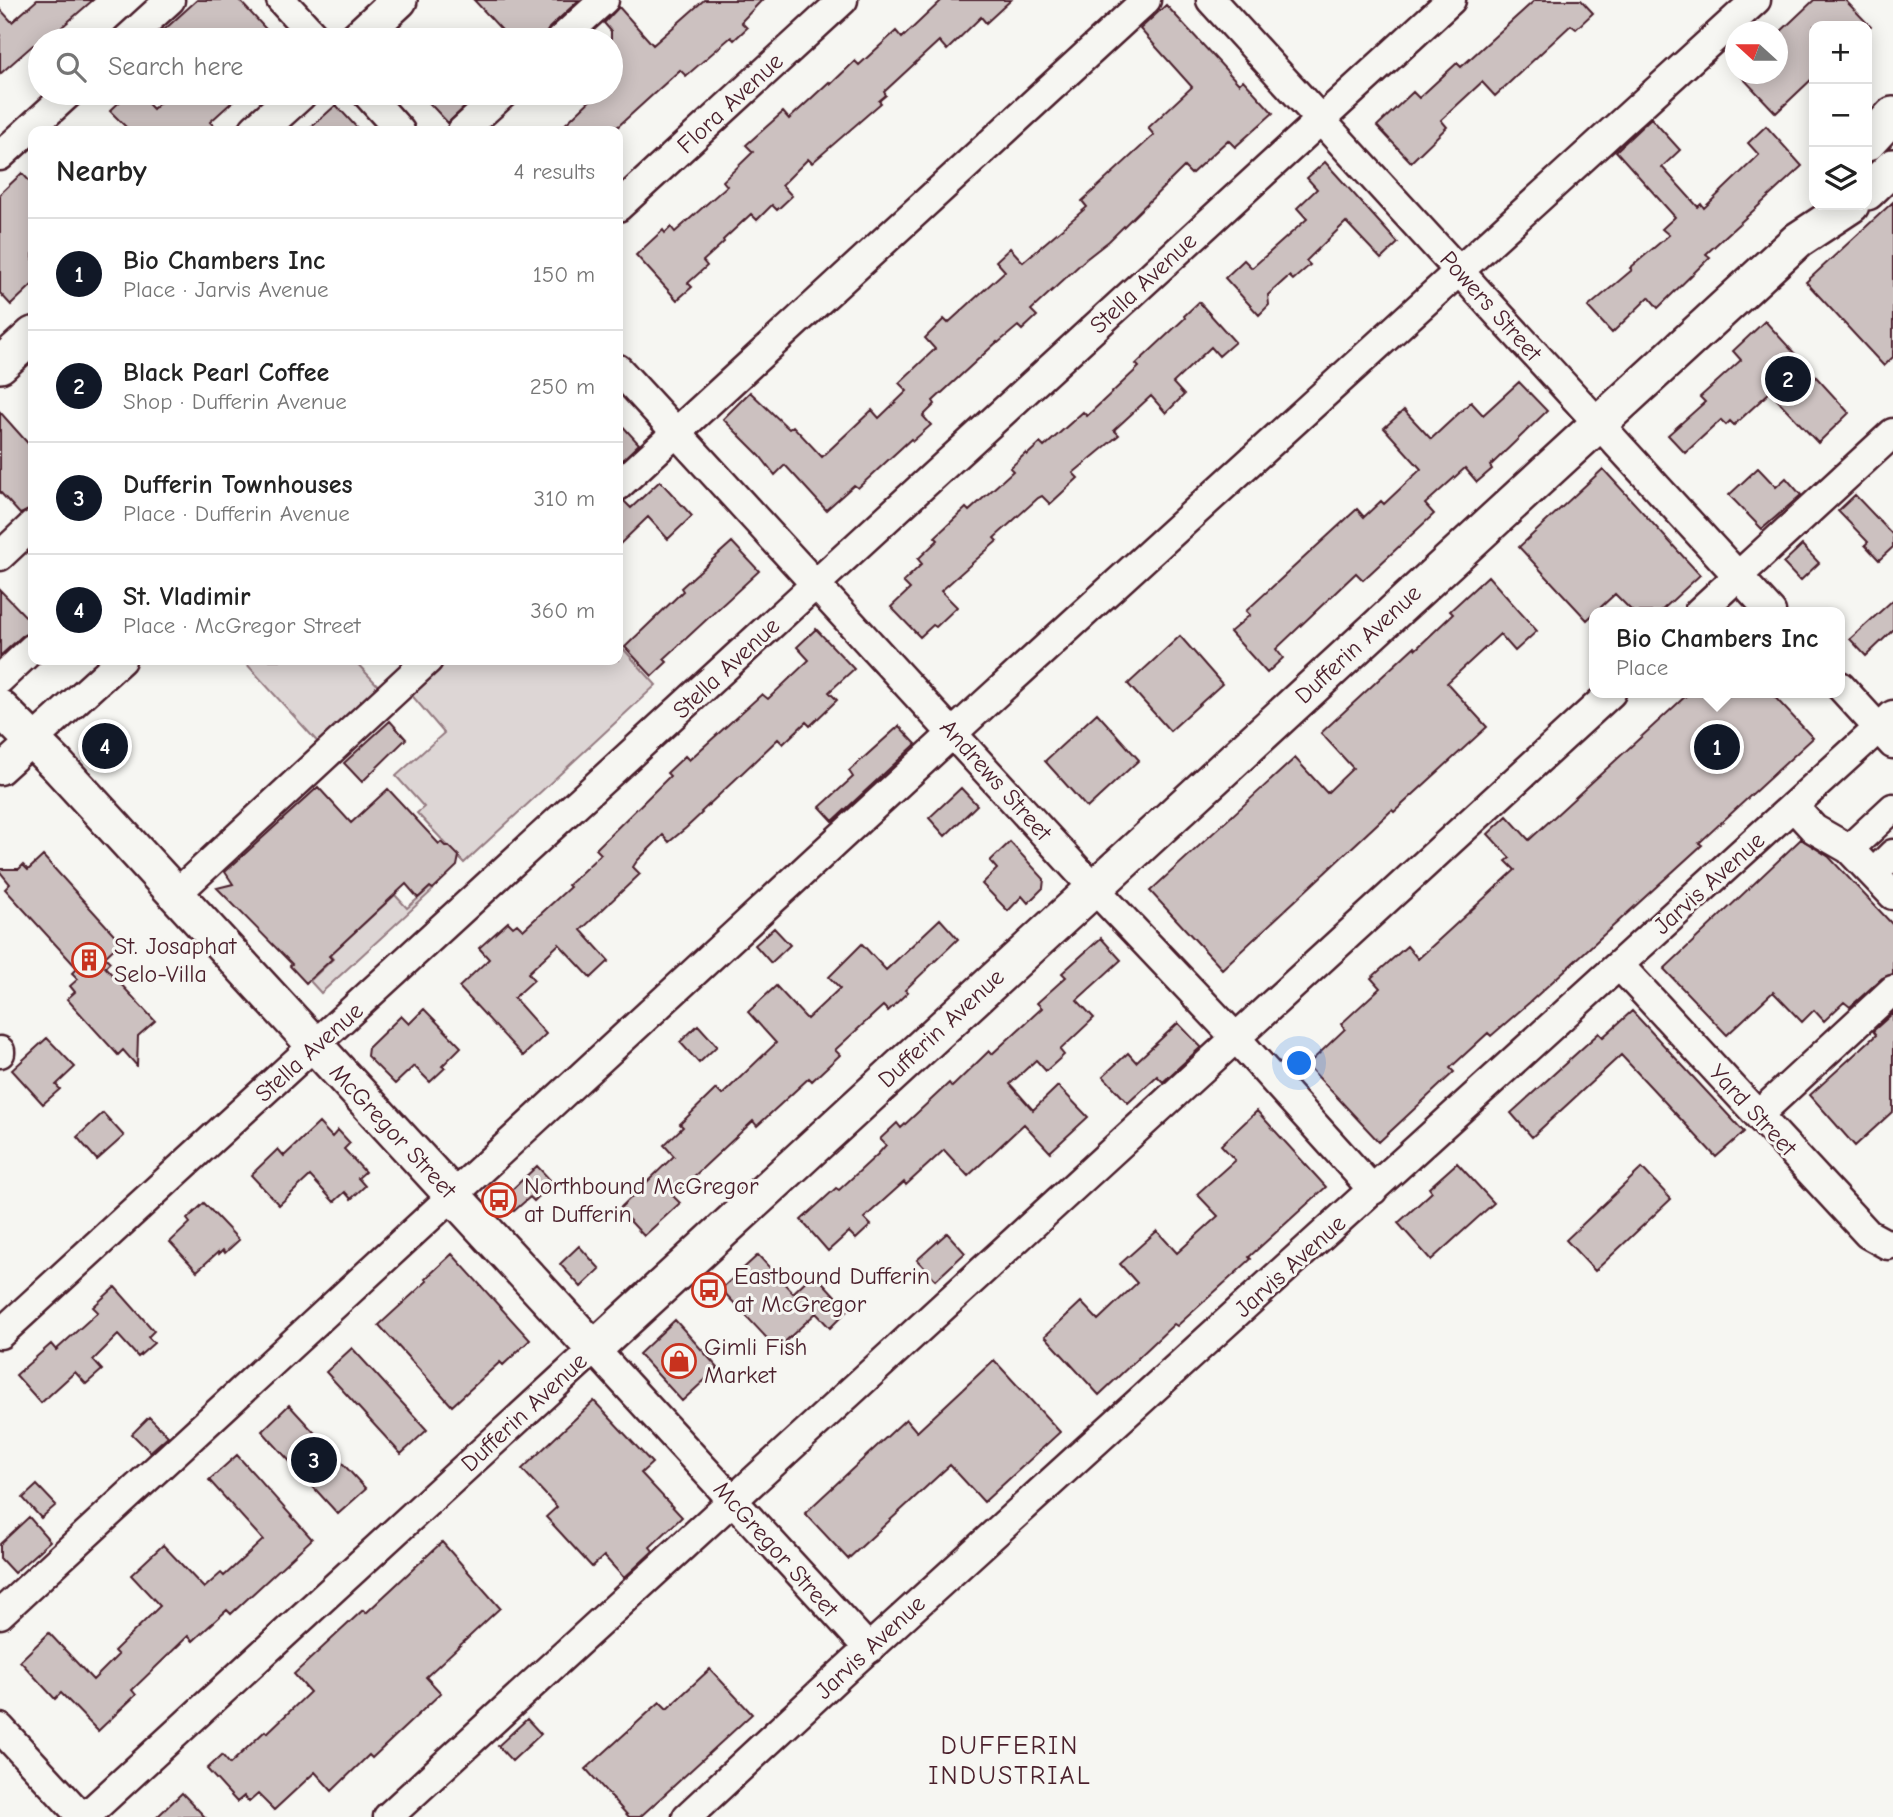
<!DOCTYPE html>
<html lang="en">
<head>
<meta charset="utf-8">
<style>
  body { margin:0; font-family:"Comic Neue",sans-serif; background:#f6f6f6; color:#222 }
  .controls { position:absolute; right:21px; top:21px; display:grid; overflow:hidden; border-radius:14px; box-shadow:0 4px 18px #0003 }
  .controls button { width:63px; height:63px; display:grid; place-items:center; padding:0; border:0; border-bottom:2px solid #e0e0e0; background:#fff; color:#222; font:35px sans-serif }
  .compass { position:absolute; left:1725px; top:21px; width:63px; height:63px; border-radius:50%; background:#fff; box-shadow:0 4px 18px #0003; rotate:291deg }
  .you { position:absolute; left:1300px; top:1064px; width:24px; height:24px; margin:-18px; border:5px solid #fff; border-radius:50%; background:#1a73e8; box-shadow:0 0 0 10px #1a73e833 }
  .badge { display:grid; place-items:center; width:46px; height:46px; border-radius:50%; background:#111827; color:#fff; font-size:23px; font-weight:700 }
  .pin { position:absolute; translate:-50% -50%; border:4px solid #fff; box-shadow:0 2px 7px #0006 }
  .popup { position:absolute; left:1589px; top:607px; width:256px; height:91px; box-sizing:border-box; display:grid; place-content:center; border-radius:14px; background:#fff; filter:drop-shadow(0 2px 5px #0005); font-size:23px; white-space:nowrap; color:#767676 }
  .popup b { font-size:26px; color:#222 }
  .popup::after { content:''; position:absolute; left:50%; top:100%; margin-left:-14px; border:14px solid transparent; border-top-color:#fff }
  .list { margin:0; padding:0; list-style:none }
  h2 { display:flex; justify-content:space-between; align-items:center; height:91px; margin:0; padding:0 28px; font-size:30px }
  h2 small { font-size:23px; font-weight:400; color:#767676 }
  .list li { display:grid; grid-template-columns:46px 1fr auto; gap:21px; align-items:center; box-sizing:border-box; height:112px; padding:0 28px; border-top:2px solid #e0e0e0 }
  .list b { display:block; font-size:26px; white-space:nowrap }
  .list p { margin:0; font-size:23px; white-space:nowrap; color:#767676 }
  .list em { font-size:23px; font-style:normal; color:#767676 }
  .icon { flex:none; width:38px; height:38px; fill:none; stroke:currentColor; stroke-width:2; stroke-linecap:round; stroke-linejoin:round }
  .map { position:relative; flex:none; width:1893px; height:1817px; overflow:hidden }
  .search { position:absolute; background:#fff; box-shadow:0 4px 18px #0003; left:28px; top:28px; width:595px; height:77px; display:flex; align-items:center; gap:18px; box-sizing:border-box; padding:0 24px; border-radius:38px; color:#767676; font-size:26px }
  .panel { position:absolute; background:#fff; box-shadow:0 4px 18px #0003; left:28px; top:126px; width:595px; height:539px; border-radius:14px }
  .map>svg:first-child { display:block }
  .green { fill:#ddd6d5; stroke:#947a80; stroke-width:2 }
  .building { fill:#ccc1c0; stroke:#4a1f2b; stroke-width:2 }
  .lines { fill:none; stroke-linecap:round; stroke-linejoin:round }
  .minor-casing { stroke:#4a1f2b; stroke-width:33 }
  .major-casing { stroke:#4a1f2b; stroke-width:40 }
  .minor { stroke:#f6f6f2; stroke-width:28 }
  .major { stroke:#f6f6f2; stroke-width:35 }
  .labels { text-anchor:middle; stroke-width:6; stroke-linejoin:round; paint-order:stroke }
  .street-label { font-size:24px; fill:#4a1f2b; stroke:#f6f6f2 }
  .poi-label { font-size:24px; fill:#4a1f2b; stroke:#f6f6f2; text-anchor:start }
  .neighbourhood-label { font-size:26px; letter-spacing:2px; fill:#4a1f2b; stroke:#f6f6f2 }
</style>
</head>
<body>
<div class="map">
<svg width="1893" height="1817" viewBox="0 0 1893 1817">
  <rect width="100%" height="100%" fill="#f6f6f2"/>
  <filter id="ink" filterUnits="userSpaceOnUse"><feTurbulence type="fractalNoise" baseFrequency=".0143" numOctaves="2"/><feDisplacementMap in="SourceGraphic" scale="14" xChannelSelector="R" yChannelSelector="G"/><feConvolveMatrix kernelMatrix="1 2 1 2 8 2 1 2 1" color-interpolation-filters="sRGB"/></filter>
  <g filter="url(#ink)">
    <path class="green" d="M618 643 656 685 464 863 417 813 424 807 396 776 444 733 409 692 444 660H618Z
      M243 660H354L383 691 323 748Z
      M430 888 433 890 321 993 310 981 333 959 330 955 395 895 407 908Z"/>
    <path class="building" d="M37 0H93L47 40H40V47L37 49 33 45 0 74V9L12 22Z
      M197 0H239L276 40H153Z
      M474 0H579L549 28 544 40H511Z
      M704 0H762L741 22 747 28 734 40 731 37 686 76 680 70 613 131H558L598 93H611V31L604 23 619 7 653 45Z
      M942 0H1011L986 23 981 17 947 50 939 41 884 92 886 95 879 101 881 103 812 163 808 159 782 185 792 196 777 210 772 205 757 220 751 214 723 240 724 242 703 261 707 266 688 283 692 287 677 300 636 255 663 230 665 233 671 227 675 232 727 186 723 181 753 152 746 145 783 112 789 119 829 82 831 84 855 61 859 65 896 31 902 38Z
      M1535 0H1581L1593 13 1576 29 1571 25 1495 96 1482 82 1441 120 1447 127 1411 162 1377 126 1413 92 1419 98 1457 63 1461 67Z
      M1814 0H1845L1870 26H1814V77L1776 113 1739 74H1777V35Z
      M1166 5 1239 84 1243 80 1273 113 1235 147 1228 140 1191 174 1184 167 1109 241 1086 259 1031 310 1037 316 1022 330 1018 326 998 343 997 342 933 401 935 404 923 416 931 425 913 441 911 439 858 488 854 485 826 510 785 465 775 475 760 456 723 419 750 392 789 429 793 426 822 457 872 410 879 418 907 391 899 383 935 349 925 338 944 319 948 323 1005 271 996 261 1010 248 1023 262 1087 207 1082 201 1154 135 1148 128 1192 87 1140 29Z
      M129 93H138L153 109 170 93H242L210 122 219 131H130L110 111Z
      M420 93H466L472 100 448 123Z
      M336 105 360 131H307Z
      M1651 118 1680 150 1662 167 1698 207 1701 204 1704 208 1759 155 1748 143 1766 126 1802 166 1706 254 1710 257 1658 308 1649 297 1612 333 1588 307 1632 270 1630 268 1669 235 1662 229 1675 217 1616 151Z
      M1325 162 1398 243 1381 259 1346 222 1306 261 1310 265 1293 280 1289 276 1268 295 1269 305 1259 315 1225 278 1244 260 1252 268 1307 219 1297 208 1317 189 1307 178Z
      M22 173 33 185V284L11 305 0 293V194Z
      M1893 202V357L1884 366 1806 282Z
      M1199 302 1235 342 1219 356 1211 347 1173 383 1184 395 1166 413 1151 396 1114 430 1119 435 1073 473 1078 478 1050 504 1042 496 1038 498 994 538 997 541 941 591 957 607 936 627 933 625 920 637 891 607 910 589 903 582 922 564 918 559 938 540 935 537 966 508 969 511 1013 471 1010 468 1026 453 1027 455 1040 443 1044 447 1083 412 1087 416 1139 367 1136 364 1185 318 1184 316Z
      M1765 321 1849 413 1818 443 1770 392 1734 425 1730 421 1726 425 1721 420 1685 453 1668 435 1705 402 1700 397 1741 360 1733 351Z
      M1519 382 1547 411 1490 466 1492 469 1477 482 1465 468 1425 504 1434 514 1363 580 1356 573 1276 649 1283 658 1267 673 1230 632 1250 615 1246 611 1357 509 1364 517 1381 501 1384 504 1421 469 1384 428 1404 410 1431 439 1471 402 1483 415Z
      M0 412 33 449V509L20 514 0 492Z
      M618 421 639 444 618 464Z
      M1758 468 1776 487 1786 478 1801 495 1762 529 1729 495Z
      M1603 469 1700 575 1660 612H1633L1615 594 1587 620 1519 547Z
      M660 481 692 516 668 539 648 517 618 546V502L624 501 631 508Z
      M1855 495 1893 535V547L1879 560 1865 545 1868 542 1838 511Z
      M732 542 759 571 664 659 667 662 652 676 625 647 683 591 681 588Z
      M1802 545 1819 563 1800 581 1783 563Z
      M1488 576 1537 631 1515 651 1500 634 1447 683 1487 727 1394 812 1392 810 1222 969 1150 891 1295 758 1327 793 1353 768 1321 733 1414 647 1416 649 1453 614 1450 611Z
      M0 590 33 624 30 632 22 636 0 656Z
      M1893 600V630L1866 656 1850 639Z
      M816 629 854 669 829 692 837 700 810 726 806 722 783 744 778 739 701 812 702 813 686 828 669 842 663 835 637 861 633 867 640 874 581 930 609 961 591 978 559 944 528 973 534 980 514 998 546 1034 523 1056 459 987 489 959 479 948 508 922 513 927 517 924 523 930 570 887 568 885 601 854 596 849 670 776 667 773 685 756 689 760 762 694 768 699 809 660 797 647Z
      M1180 636 1222 684 1170 731 1128 684Z
      M1689 693H1771L1813 738 1699 843 1702 845 1530 1002 1491 1036 1488 1033 1450 1068 1454 1072 1379 1142 1307 1065 1345 1029 1341 1024 1380 988 1371 978 1407 946 1418 959 1515 870 1506 861 1510 858 1488 834 1507 816 1529 840Z
      M1097 713 1139 760 1087 808 1045 761Z
      M390 721 406 739 362 782 344 763Z
      M899 726 916 744 833 821 820 807 853 777 849 771Z
      M318 787 351 823 388 789 439 844 441 842 445 846H449L459 856 457 866 433 889 430 887 418 898 406 884 329 956 332 959 306 983 290 966 292 964 217 888 233 884 225 872Z
      M961 788 977 805 945 836 929 818Z
      M1801 839 1829 857 1893 925V974L1882 978 1850 1007 1844 1002 1824 1021 1814 1010 1802 1022 1773 992 1727 1035 1664 969Z
      M1010 842 1044 879 1043 888 1028 903 1022 896 1008 911 982 884 997 869 990 861Z
      M43 856 121 942 105 957 110 962 105 967 155 1021 138 1036 137 1066 123 1050 118 1055 67 999 75 992 70 986 78 979 72 973 77 968 5 889 10 884 0 872V869H19L23 865 28 870Z
      M940 919 958 939 905 990 908 992 888 1011 883 1006 835 1050 840 1055 812 1081 809 1078 757 1126 753 1121 673 1196 680 1203 644 1236 619 1209 674 1156 664 1145 683 1127 680 1124 716 1089 722 1095 776 1043 748 1012 776 986 807 1019 840 988 829 977 862 944 886 970Z
      M774 928 790 945 771 963 755 945Z
      M1101 938 1121 960 1077 1000 1094 1018 1060 1050 1064 1055 1046 1071 1036 1060 1010 1084 1033 1110 1058 1086 1088 1117 1050 1152 1024 1124 968 1176 944 1150 906 1185 904 1182 864 1218 871 1225 856 1239 849 1232 828 1251 801 1220 836 1188 839 1190 878 1154 886 1145 880 1139 897 1123 901 1128 949 1083 952 1087 989 1051 992 1054 1042 1008 1037 1003 1066 977 1062 973Z
      M424 1009 461 1047 442 1066 445 1068 430 1082 414 1066 395 1084 367 1056 368 1048 401 1016 409 1024Z
      M1632 1011 1744 1132 1716 1157 1621 1055 1532 1137 1511 1113 1599 1033 1603 1037Z
      M1893 1013V1111L1855 1146 1810 1095 1876 1035 1873 1031Z
      M1178 1023 1201 1047 1163 1082 1157 1076 1128 1103 1103 1076 1128 1053 1136 1062Z
      M698 1025 717 1046 699 1063 680 1042Z
      M47 1038 75 1067 56 1085 60 1089 43 1104 12 1070Z
      M1257 1111 1326 1187 1249 1257 1251 1259 1177 1326 1174 1324 1099 1395 1045 1336 1081 1302 1098 1320 1137 1283 1120 1264 1157 1231 1177 1253 1218 1216 1197 1194 1235 1160 1221 1145Z
      M103 1113 124 1136 97 1160 77 1137Z
      M319 1123 332 1137 338 1130 350 1143 344 1149 365 1172 358 1178 365 1186 351 1199 345 1192 334 1202 310 1176 279 1205 251 1175 278 1149 284 1156Z
      M1457 1163 1494 1203 1431 1260 1398 1223 1432 1192 1429 1188Z
      M537 1166 553 1183 534 1201 530 1197 514 1211 503 1198Z
      M1642 1168 1671 1199 1595 1271 1566 1240Z
      M204 1203 239 1240 225 1253 223 1250 219 1254 218 1252 197 1271 170 1242 190 1223 187 1219Z
      M947 1233 965 1253 936 1280 917 1260Z
      M579 1246 600 1269 581 1287 560 1264Z
      M452 1254 530 1340 503 1365 500 1362 452 1406 379 1325 427 1281 425 1279Z
      M758 1255 793 1293 814 1273 848 1310 830 1328 816 1313 777 1349 721 1289Z
      M115 1287 154 1331 148 1337 154 1343 138 1357 118 1335 93 1360 102 1370 86 1384 75 1372 41 1403 16 1375 51 1344 56 1350 98 1312 93 1307Z
      M675 1320 718 1368 682 1401 639 1354Z
      M352 1348 427 1430 401 1454 326 1372Z
      M994 1360 1060 1432 984 1502 950 1465 848 1559 805 1513 906 1419 917 1432Z
      M594 1401 652 1463 641 1473 682 1517 650 1547 653 1551 624 1578 604 1556 592 1567 546 1517 557 1507 522 1469Z
      M289 1405 366 1489 338 1514 262 1431Z
      M149 1417 168 1436 150 1452 132 1434Z
      M237 1455 312 1539 231 1614 227 1610 193 1641 188 1636 132 1690 136 1695 98 1731 61 1693 55 1699 20 1661 49 1633 93 1680 118 1655 114 1651 160 1606 131 1575 163 1545 204 1588 221 1573 224 1576 263 1540 209 1480Z
      M37 1485 56 1505 41 1518 23 1498Z
      M29 1517 50 1541 14 1573 0 1558V1544Z
      M442 1542 500 1608 426 1677 441 1693 372 1758 369 1755 332 1791 315 1772 274 1810 258 1794 249 1802 244 1796 237 1802 207 1769 222 1755 230 1764 265 1731 267 1733 310 1692 294 1674 363 1610 366 1613Z
      M710 1669 752 1714 640 1817H629L586 1769 660 1702 667 1709Z
      M527 1719 541 1734 512 1761 498 1746Z
      M182 1793 205 1817H157Z"/>
    <g class="lines">
      <g class="minor-casing">
        <path id="minor" d="M281 0 318 40
          M1211 0 1771 612
          M126 40 170 0
          M560 40 604 0
          M366 93 400 131
          M462 131 504 93
          M0 156 69 93
          M618 207 843 0
          M618 369 1093 887 1236 1038 1373 1190
          M618 486 1146 0
          M0 556 33 525
          M1699 612 1893 433
          M0 679 33 648
          M1840 686 1893 744
          M0 770 121 660
          M1793 806 1814 829 1849 849 1893 895
          M1849 849 1893 808
          M1874 873 1893 854
          M175 895 428 660
          M1619 965 1868 1234 1888 1245 1893 1243
          M0 1051V1053
          M1758 1115 1893 990
          M0 1334 1451 0
          M0 1614 978 710 1756 0
          M0 1728 82 1817
          M85 1817 594 1349 869 1649
          M388 1817 1611 693
          M687 1817 846 1669 1893 715"/>
      </g>
      <g class="major-casing">
        <path id="major" d="M356 40 399 0
          M257 131 299 93
          M1867 143 1893 115
          M1867 192 1893 167
          M0 365 33 335
          M0 708 57 765 594 1349 1798 240 1851 205"/>
      </g>
      <use href="#minor" class="minor"/>
      <use href="#major" class="major"/>
    </g>
  </g>
  <defs>
    <g id="building-ring" transform="scale(1.75)"><circle r="9.5" fill="#f6f6f2" stroke="#c8321e" stroke-width="1.5"/><path d="M-4-6H4V6H1V3H-1V6H-4ZM-2.5-4.3h1.7v1.8h-1.7ZM.8-4.3h1.7v1.8H.8ZM-2.5-1h1.7V.8h-1.7ZM.8-1h1.7V.8H.8Z" fill="#c8321e"/></g>
    <g id="bus-ring" transform="scale(1.75)"><circle r="9.5" fill="#f6f6f2" stroke="#c8321e" stroke-width="1.5"/><path d="M-5-6H5V4H4V6H2V4H-2V6H-4V4H-5ZM-3.5-4V0h7V-4ZM-3.5 1.2v1.5H-2V1.2ZM2 1.2v1.5H3.5V1.2Z" fill="#c8321e"/></g>
    <g id="shop-ring" transform="scale(1.75)"><circle r="9.5" fill="#f6f6f2" stroke="#c8321e" stroke-width="1.5"/><path d="M-5-2.5h2.3a2.7 3.5 0 0 1 5.4 0H5L5.5 6h-11ZM-1.5-2.5h3a1.5 2.3 0 0 0-3 0Z" fill="#c8321e"/></g>
  </defs>
  <g fill-rule="evenodd">
    <use href="#building-ring" x="89" y="960"/>
    <use href="#bus-ring" x="499" y="1200"/>
    <use href="#bus-ring" x="709" y="1290"/>
    <use href="#shop-ring" x="679" y="1361"/>
  </g>
  <g class="labels">
    <g class="street-label">
      <text transform="translate(730 103) rotate(-43)" y="8">Flora Avenue</text>
      <text transform="translate(1143 283) rotate(-43)" y="8">Stella Avenue</text>
      <text transform="translate(1491 306) rotate(48)" y="8">Powers Street</text>
      <text transform="translate(1358 644) rotate(-43)" y="8">Dufferin Avenue</text>
      <text transform="translate(726 668) rotate(-43)" y="8">Stella Avenue</text>
      <text transform="translate(996 780) rotate(48)" y="8">Andrews Street</text>
      <text transform="translate(1709 883) rotate(-42)" y="8">Jarvis Avenue</text>
      <text transform="translate(941 1028) rotate(-43)" y="8">Dufferin Avenue</text>
      <text transform="translate(309 1052) rotate(-42)" y="8">Stella Avenue</text>
      <text transform="translate(1753 1110) rotate(47)" y="8">Yard Street</text>
      <text transform="translate(393 1131) rotate(47)" y="8">McGregor Street</text>
      <text transform="translate(1290 1266) rotate(-42)" y="8">Jarvis Avenue</text>
      <text transform="translate(524 1412) rotate(-43)" y="8">Dufferin Avenue</text>
      <text transform="translate(776 1549) rotate(48)" y="8">McGregor Street</text>
      <text transform="translate(870 1647) rotate(-43)" y="8">Jarvis Avenue</text>
    </g>
    <g class="poi-label">
      <text x="114" y="954">St. Josaphat<tspan x="114" dy="28">Selo-Villa</tspan></text>
      <text x="524" y="1194">Northbound McGregor<tspan x="524" dy="28">at Dufferin</tspan></text>
      <text x="734" y="1284">Eastbound Dufferin<tspan x="734" dy="28">at McGregor</tspan></text>
      <text x="704" y="1355">Gimli Fish<tspan x="704" dy="28">Market</tspan></text>
    </g>
    <g class="neighbourhood-label">
      <text x="1010" y="1754">DUFFERIN<tspan x="1010" dy="30">INDUSTRIAL</tspan></text>
    </g>
  </g>
</svg>
<div class="controls">
<button>+</button>
<button>−</button>
<button><svg class="icon" aria-label="layers" viewBox="0 0 24 24"><path d="M12 4l9 5-9 5-9-5zM3 14l9 5 9-5"/></svg></button>
</div>
<svg class="compass" viewBox="-18 -18 36 36"><path d="M0-13l5 13h-10z" fill="#e53935"/><path d="M0 13l5-13h-10z" fill="#767676"/></svg>
<div class="you"></div>
<div class="pin badge" style="left:1717px;top:747px">1</div>
<div class="popup"><b>Bio Chambers Inc</b>Place</div>
<div class="pin badge" style="left:1788px;top:379px">2</div>
<div class="pin badge" style="left:314px;top:1460px">3</div>
<div class="pin badge" style="left:105px;top:746px">4</div>
<div class="search"><svg class="icon" aria-label="search" viewBox="0 0 24 24"><circle cx="10" cy="10" r="6"/><path d="M15 15l6 6"/></svg>Search here</div>
<section class="panel">
<h2>Nearby<small>4 results</small></h2>
<ul class="list">
<li><span class="badge">1</span><div><b>Bio Chambers Inc</b><p>Place · Jarvis Avenue</p></div><em>150 m</em></li>
<li><span class="badge">2</span><div><b>Black Pearl Coffee</b><p>Shop · Dufferin Avenue</p></div><em>250 m</em></li>
<li><span class="badge">3</span><div><b>Dufferin Townhouses</b><p>Place · Dufferin Avenue</p></div><em>310 m</em></li>
<li><span class="badge">4</span><div><b>St. Vladimir</b><p>Place · McGregor Street</p></div><em>360 m</em></li>
</ul>
</section>
</div>
</body>
</html>
